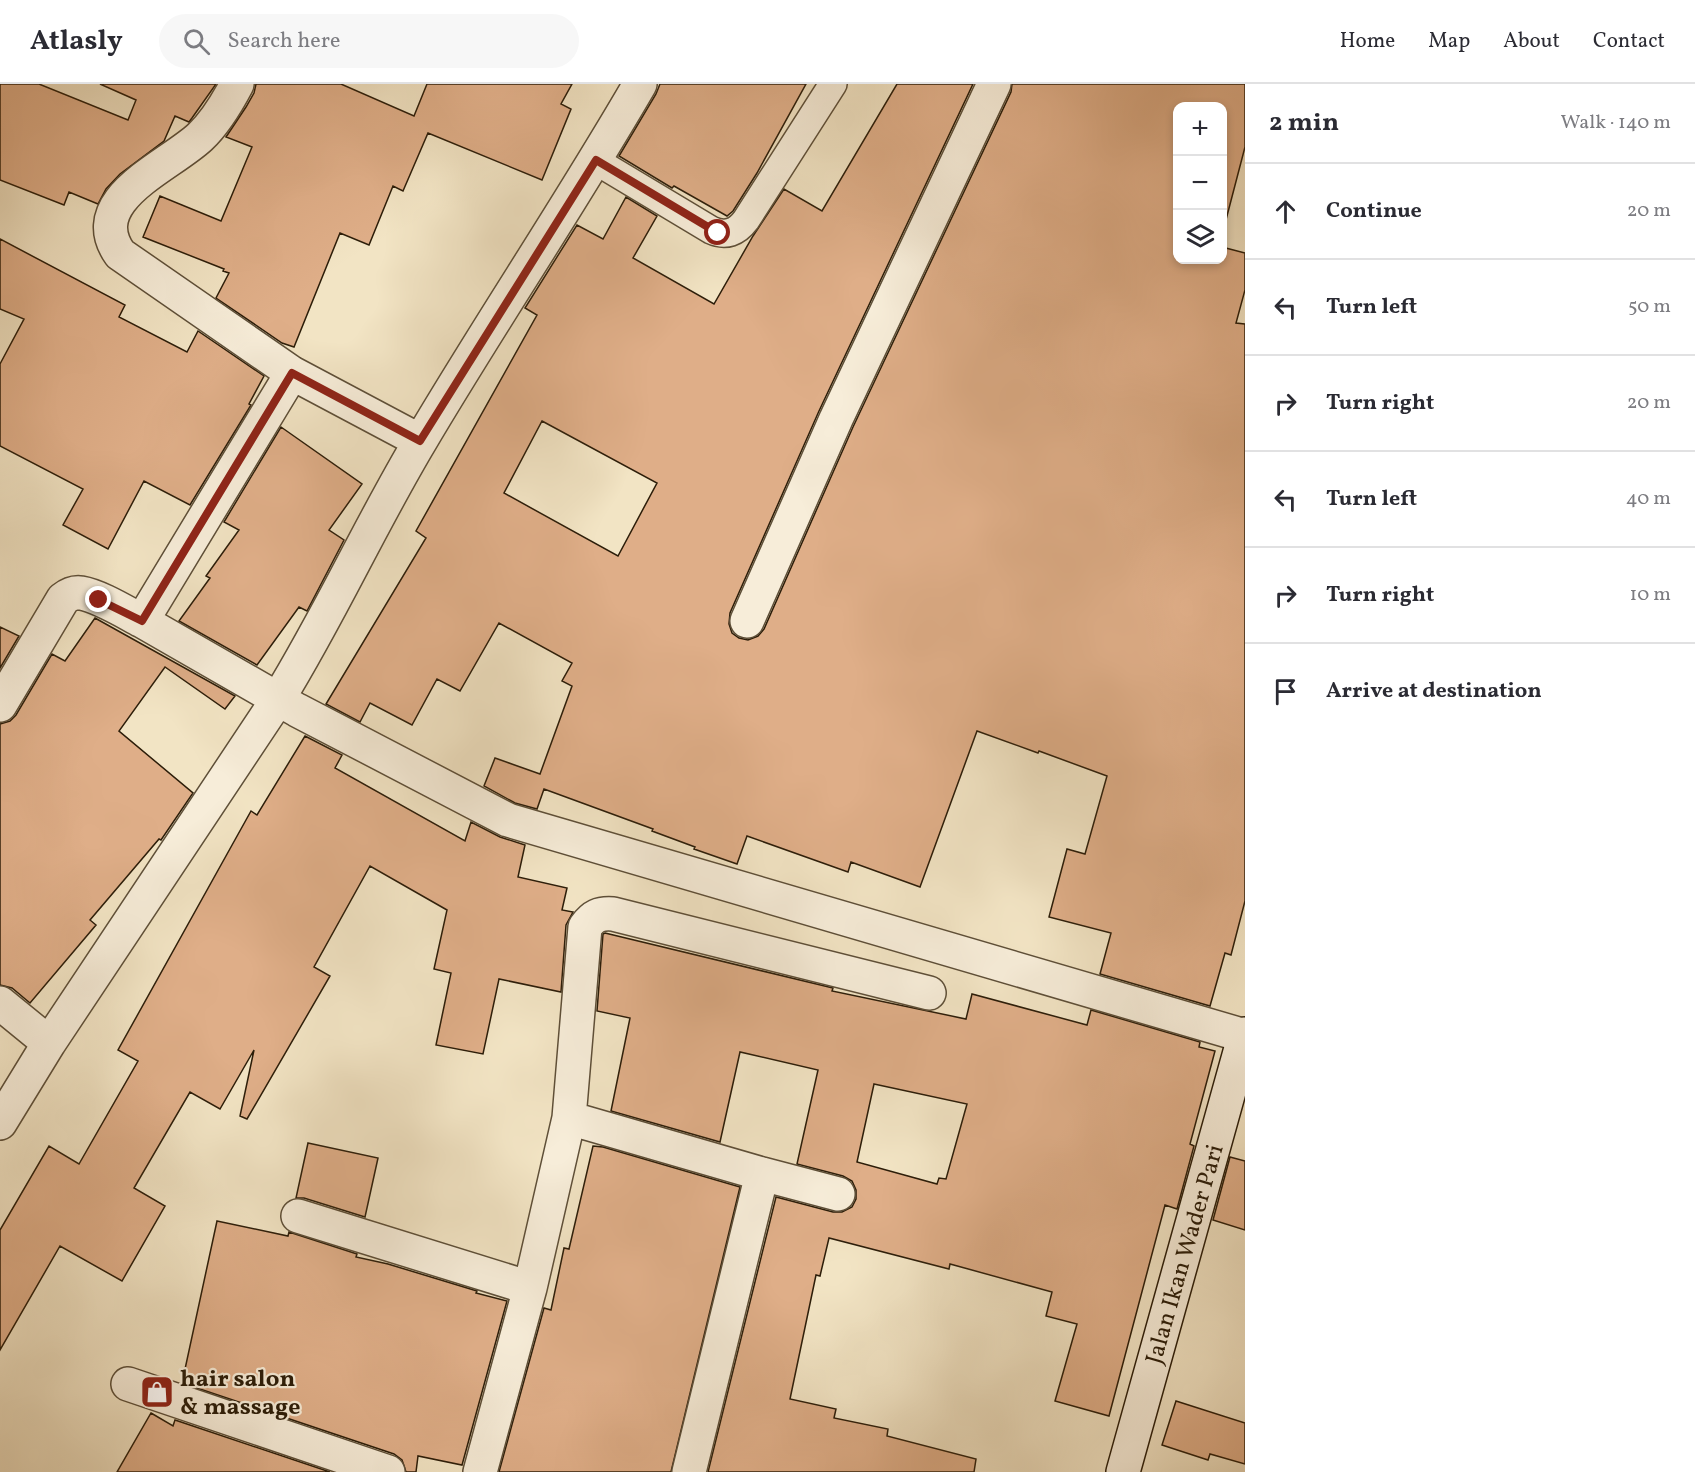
<!DOCTYPE html>
<html lang="en">
<head>
<meta charset="utf-8">
<style>
  body { margin:0; font-family:Vollkorn,serif; background:#f7f7f7; color:#2b2b33 }
  .controls { position:absolute; right:18px; top:18px; display:grid; overflow:hidden; border-radius:12px; box-shadow:0 3px 9px #0003 }
  .controls button { width:54px; height:54px; display:grid; place-items:center; padding:0; border:0; border-bottom:2px solid #e1e1e2; background:#fff; color:#2b2b33; font:30px sans-serif }
  .stop { position:absolute; width:18px; height:18px; margin:-14px; border:4px solid #8f2418; border-radius:50%; background:#fff }
  .stop.end { background:#8f2418; border-color:#fff; box-shadow:0 2px 6px #0008 }
  .list { margin:0; padding:0; list-style:none }
  h2 { display:flex; justify-content:space-between; align-items:center; height:78px; margin:0; padding:0 24px; font-size:26px }
  h2 small { font-size:20px; font-weight:400; color:#7c7c81 }
  .list li { display:grid; grid-template-columns:39px 1fr auto; gap:18px; align-items:center; box-sizing:border-box; height:96px; padding:0 24px; border-top:2px solid #e1e1e2 }
  .list b { display:block; font-size:22px; white-space:nowrap }
  .list em { font-size:20px; font-style:normal; color:#7c7c81 }
  .icon { flex:none; width:33px; height:33px; fill:none; stroke:currentColor; stroke-width:2; stroke-linecap:round; stroke-linejoin:round }
  .map { position:relative; flex:none; width:1245px; height:1388px; overflow:hidden }
  header { display:flex; align-items:center; gap:36px; box-sizing:border-box; height:84px; padding:0 30px; background:#fff; border-bottom:2px solid #e1e1e2 }
  header strong { font-size:28px }
  nav { display:flex; gap:33px; margin-inline-start:auto; font-size:21px }
  .search { width:420px; height:54px; background:#f7f7f7; display:flex; align-items:center; gap:15px; box-sizing:border-box; padding:0 21px; border-radius:33px; color:#7c7c81; font-size:22px }
  main { display:flex }
  aside { flex:1; background:#fff }
  .map>svg:first-child { display:block }
  .building { fill:#dfae88; stroke:#2c1d09; stroke-width:1.5; fill-rule:evenodd }
  .lines { fill:none; stroke-linecap:round; stroke-linejoin:round }
  .lane-casing { stroke:#5e4f38; stroke-width:30 }
  .street-casing { stroke:#5e4f38; stroke-width:36 }
  .secondary-casing { stroke:#2c1d09; stroke-width:36 }
  .lane { stroke:#f7edd9; stroke-width:27 }
  .street { stroke:#f7edd9; stroke-width:33 }
  .secondary { stroke:#f7edd9; stroke-width:33 }
  .route { stroke:#8f2418; stroke-width:8 }
  .labels { text-anchor:middle; stroke-width:4.5; stroke-linejoin:round; paint-order:stroke }
  .street-label { font-size:24px; fill:#2c1d09; stroke:#f7edd9 }
  .poi-label { font-size:24px; font-weight:bold; fill:#2c1d09; stroke:#f7edd9; text-anchor:start }
</style>
</head>
<body>
<header>
<strong>Atlasly</strong>
<div class="search"><svg class="icon" aria-label="search" viewBox="0 0 24 24"><circle cx="10" cy="10" r="6"/><path d="M15 15l6 6"/></svg>Search here</div>
<nav><a>Home</a><a>Map</a><a>About</a><a>Contact</a></nav>
</header>
<main>
<div class="map">
<svg width="1245" height="1388" viewBox="0 0 1245 1388">
  <rect width="100%" height="100%" fill="#f2e4c4"/>
  <filter id="stains"><feTurbulence type="fractalNoise" baseFrequency=".00333" numOctaves="4"/><feColorMatrix values="0 0 0 0 .2 0 0 0 0 .09 0 0 0 0 .02 0 0 0 .5 -.17"/></filter>
  <radialGradient id="worn" r=".72"><stop offset=".6" stop-color="#630" stop-opacity="0"/><stop offset="1" stop-color="#630" stop-opacity=".3"/></radialGradient>
  <path class="building" d="M0 0H39L128 36 136 16 100 0H216L192 34 189 38 175 32 164 57 120 90 106 105 98 120 69 108 64 121 0 96Z
    M256 0H341L414 32 427 0H572L561 20 571 25 542 96 428 49 403 107 393 102 369 161 340 149 294 263 282 259 216 214 229 189 223 187 224 185 143 153 160 112 221 137 252 63 226 53 246 23 254 9Z
    M660 0H806L757 89 733 127 727 132 674 102 672 104 619 72 656 10Z
    M897 0H973L819 327 730 529 729 540 732 549 739 554 748 556 758 552 764 545 853 343 1011 8 1012 0H1245V63L1222 151V22H1178V176H1222V163L1245 169V206L1236 239 1245 240V817L1231 871 1225 869 1210 922 1100 890 1111 849 1049 833 1067 765 1085 770 1107 692 1039 667 1038 669 977 647 920 803 851 778 848 788 747 752 737 780 694 765 695 763 652 747 653 745 544 705 537 725 515 719 484 702 495 674 540 690 572 602 562 597 572 579 499 539 460 607 437 595 412 641 370 619 360 638 326 620 426 454 416 447 537 231 525 224 577 141 603 155 626 113 657 132 633 174 714 220 753 152 784 105 822 127ZM542 337 657 399 618 472 504 409Z
    M0 155 125 221 119 233 187 268 198 247 264 292 249 320 251 321 190 421 144 397 108 465 63 441 83 405 0 362V280L24 235 0 225Z
    M281 343 362 400 329 446 344 456 307 527 299 523 257 581 179 537 210 494 206 492 239 446 224 438Z
    M95 534 235 612 225 625 165 583 119 647 193 709 161 756 159 755 90 836 96 841 30 919 12 904 0 901V640L10 637 16 631 52 570 65 577Z
    M0 543 19 552 0 584Z
    M305 652 342 671 335 684 465 757 471 738 500 753 525 761 518 793 567 804 562 826 573 828 566 841 561 908 499 895 483 970 436 961 451 889 434 885 447 826 370 782 314 883 330 892 247 1035 240 1032 254 966 220 1025 190 1008 134 1104 165 1122 122 1197 60 1162 0 1266V1146L49 1062 79 1080 138 977 118 966 251 727 257 731Z
    M605 849 833 904 832 907 966 935 972 910 1087 941 1091 926 1200 958 1199 963 1215 967 1190 1060 1194 1062 1177 1125 1165 1121 1109 1332 1055 1317 1077 1240 1046 1232 1052 1208 950 1180 949 1185 829 1154 820 1192 816 1191 790 1315 836 1325 834 1334 888 1345 887 1352 976 1375 974 1388H708L776 1113 833 1128H842L852 1123 856 1115V1106L852 1097 843 1092 797 1080 818 986 740 968 720 1058 611 1027 630 934 597 927 603 850ZM874 1000 967 1020 946 1095 939 1094 937 1100 857 1078Z
    M308 1059 378 1074 365 1133 304 1114H296Z
    M593 1062 603 1063 740 1103 671 1388H499L544 1224 551 1226 564 1164 569 1165Z
    M1230 1073 1245 1077V1146L1213 1136Z
    M217 1137 288 1152 289 1148 357 1170 356 1173 388 1180 477 1207 476 1209 507 1217 462 1381 418 1372 416 1388H406L402 1376 394 1370 182 1299Z
    M1176 1317 1245 1339V1380L1210 1370 1208 1376 1162 1361Z
    M151 1329 173 1342 175 1336 330 1388H117Z"/>
  <g class="lines">
    <g class="lane-casing">
      <path id="lane" d="M596 77 711 146C726 153 737 148 746 136L833 0"/>
    </g>
    <g class="street-casing">
      <path id="street" d="M237 0C227 19 216 38 200 53 168 83 82 116 120 170L292 289 420 357
        M292 289 142 537 297 626 508 736 1245 952
        M747 537 836 335 994 0
        M0 621 63 515C68 511 74 508 81 509 99 512 125 528 142 537
        M0 919 49 959
        M569 1034 762 1090 838 1110
        M0 1039 49 959 278 615C330 531 370 441 421 356 492 236 570 121 640 0
        M298 1132 530 1204
        M128 1300 388 1388
        M480 1388 530 1204 569 1034 585 843C593 832 599 829 613 830L929 909
        M689 1388 762 1090"/>
    </g>
    <g class="secondary-casing">
      <path id="secondary" d="M1123 1388 1245 950"/>
    </g>
    <use href="#lane" class="lane"/>
    <use href="#street" class="street"/>
    <use href="#secondary" class="secondary"/>
  </g>
  <g class="lines">
    <path class="route" d="M99 516 142 537 292 289 420 357 596 76 718 149"/>
  </g>
  <defs>
    <g id="shop-square" transform="scale(1.725)"><rect x="-9" y="-9" width="18" height="18" rx="4" fill="#8f2418" stroke="#f7edd9"/><path d="M-5-2.5h2.3a2.7 3.5 0 0 1 5.4 0H5L5.5 6h-11ZM-1.5-2.5h3a1.5 2.3 0 0 0-3 0Z" fill="#fff"/></g>
  </defs>
  <g fill-rule="evenodd">
    <use href="#shop-square" x="157" y="1308"/>
  </g>
  <g class="labels">
    <g class="street-label">
      <text transform="translate(1184 1170) rotate(-74)" y="8">Jalan Ikan Wader Pari</text>
    </g>
    <g class="poi-label">
      <text x="180" y="1302">hair salon<tspan x="180" dy="28">&amp; massage</tspan></text>
    </g>
  </g>
  <rect width="100%" height="100%" filter="url(#stains)"/>
  <rect width="100%" height="100%" fill="url(#worn)"/>
</svg>
<div class="controls">
<button>+</button>
<button>−</button>
<button><svg class="icon" aria-label="layers" viewBox="0 0 24 24"><path d="M12 4l9 5-9 5-9-5zM3 14l9 5 9-5"/></svg></button>
</div>
<div class="stop" style="left:718px;top:149px"></div>
<div class="stop end" style="left:99px;top:516px"></div>
</div>
<aside>
<h2>2 min<small>Walk · 140 m</small></h2>
<ul class="list">
<li><svg class="icon" aria-label="ahead" viewBox="0 0 24 24"><path d="M12 20V5M6 11l6-6 6 6"/></svg><div><b>Continue</b></div><em>20 m</em></li>
<li><svg class="icon" aria-label="left" viewBox="0 0 24 24"><path d="M17 20v-9H6M10 6l-5 5 5 5"/></svg><div><b>Turn left</b></div><em>50 m</em></li>
<li><svg class="icon" aria-label="right" viewBox="0 0 24 24"><path d="M7 20v-9h11M14 6l5 5-5 5"/></svg><div><b>Turn right</b></div><em>20 m</em></li>
<li><svg class="icon" aria-label="left" viewBox="0 0 24 24"><path d="M17 20v-9H6M10 6l-5 5 5 5"/></svg><div><b>Turn left</b></div><em>40 m</em></li>
<li><svg class="icon" aria-label="right" viewBox="0 0 24 24"><path d="M7 20v-9h11M14 6l5 5-5 5"/></svg><div><b>Turn right</b></div><em>10 m</em></li>
<li><svg class="icon" aria-label="arrive" viewBox="0 0 24 24"><path d="M6 21V4h12l-3 4 3 4H6"/></svg><div><b>Arrive at destination</b></div></li>
</ul>
</aside>
</main>
</body>
</html>
